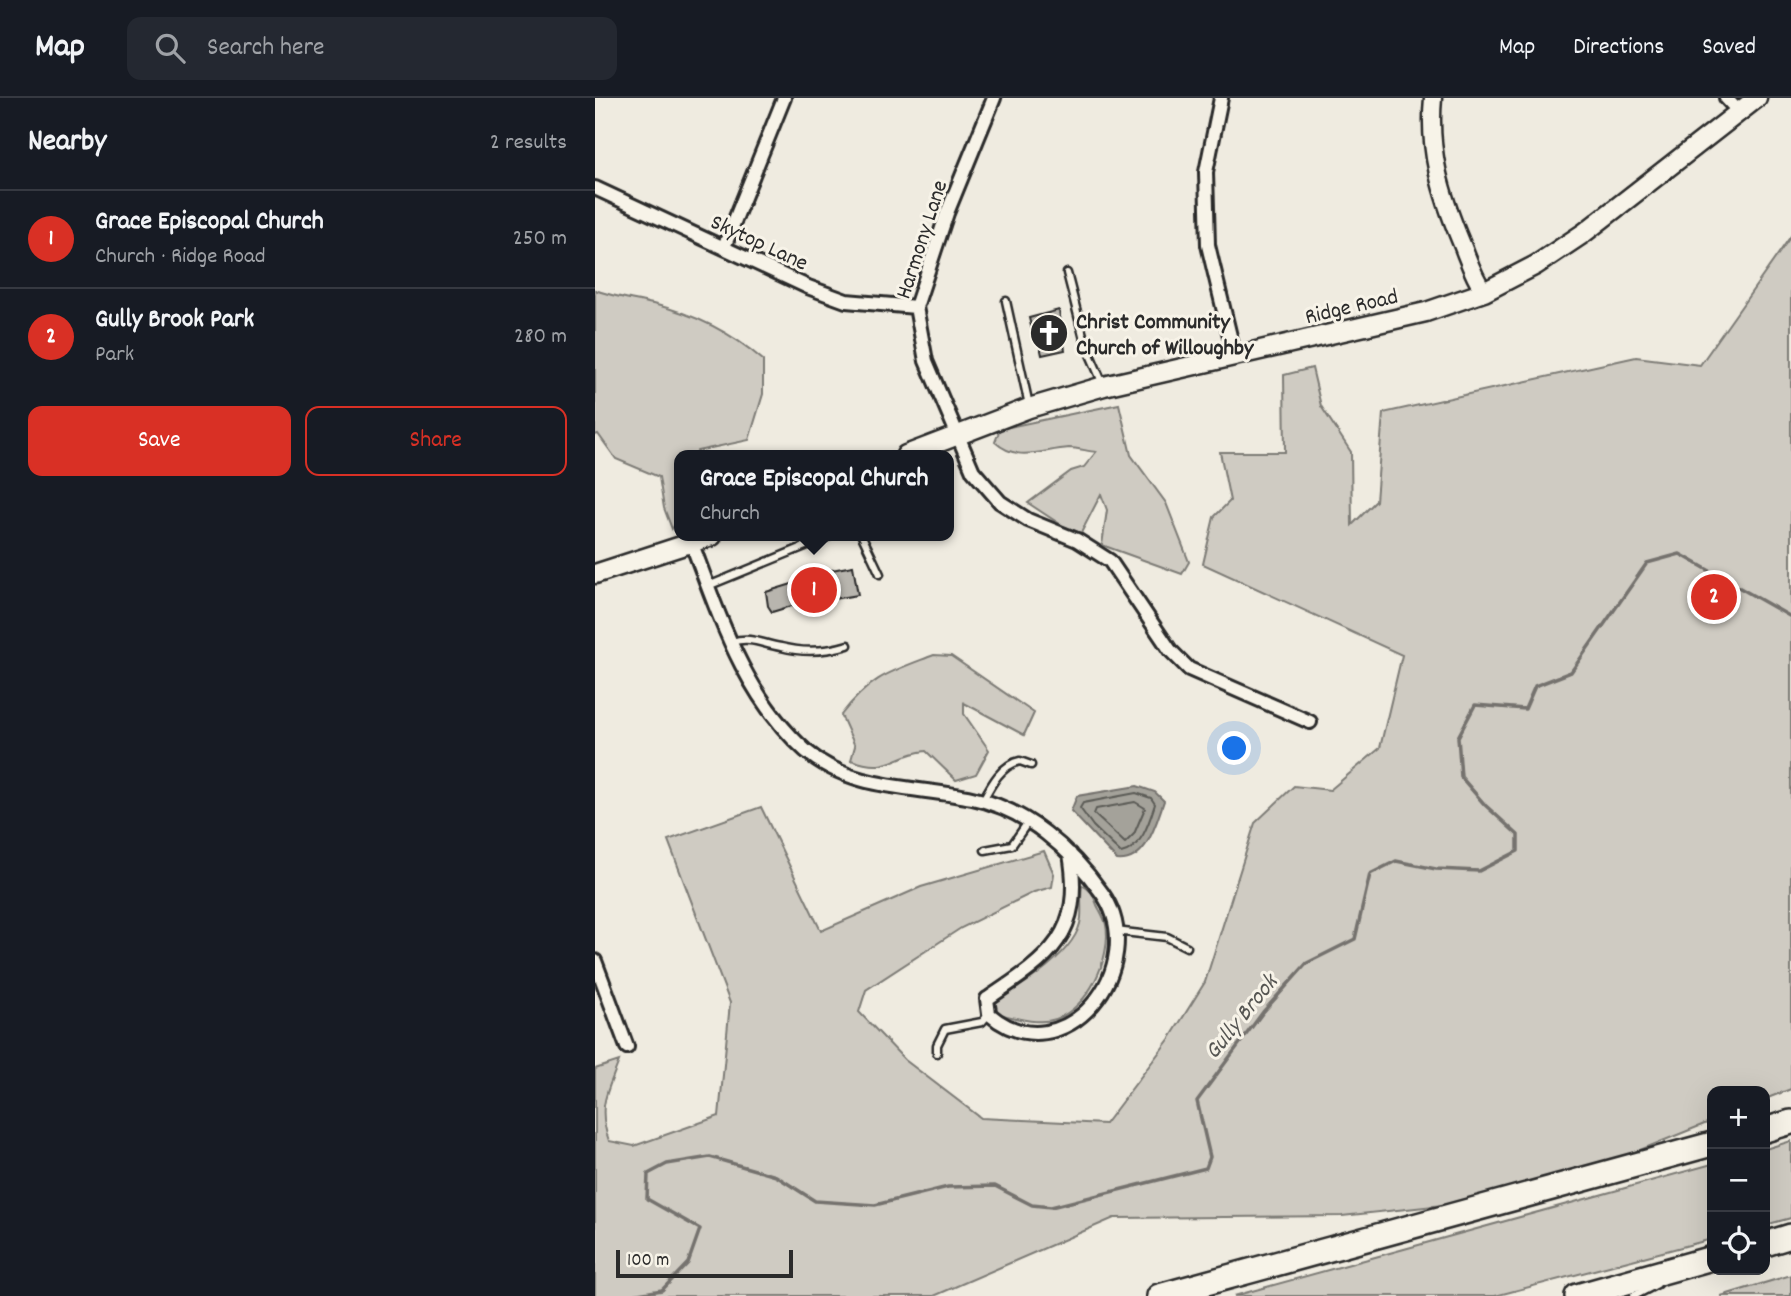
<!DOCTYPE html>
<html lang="en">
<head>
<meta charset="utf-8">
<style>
  body { margin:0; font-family:Dekko,sans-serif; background:#242831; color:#f1f3f6 }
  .controls { position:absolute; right:21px; bottom:21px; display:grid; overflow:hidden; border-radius:14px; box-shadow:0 7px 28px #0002 }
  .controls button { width:63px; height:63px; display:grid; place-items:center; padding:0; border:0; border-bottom:2px solid #363941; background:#171b24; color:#f1f3f6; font:35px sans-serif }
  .scale { position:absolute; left:21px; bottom:18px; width:177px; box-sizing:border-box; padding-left:7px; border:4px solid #2b2b2b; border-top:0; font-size:19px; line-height:24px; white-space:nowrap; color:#2b2b2b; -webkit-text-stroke:5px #f7f3e8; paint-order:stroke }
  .you { position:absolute; left:640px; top:651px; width:24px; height:24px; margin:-18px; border:5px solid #fff; border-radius:50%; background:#1a73e8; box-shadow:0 0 0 10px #1a73e833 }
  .badge { display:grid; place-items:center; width:46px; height:46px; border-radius:50%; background:#d93025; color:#fff; font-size:23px; font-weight:700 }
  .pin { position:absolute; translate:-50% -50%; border:4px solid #fff; box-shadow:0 2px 7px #0006 }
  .popup { position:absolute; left:79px; top:352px; width:280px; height:91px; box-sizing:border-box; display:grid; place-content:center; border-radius:14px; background:#171b24; filter:drop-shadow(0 2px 5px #0005); font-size:23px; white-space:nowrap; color:#9ea1a6 }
  .popup b { font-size:26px; color:#f1f3f6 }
  .popup::after { content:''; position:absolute; left:50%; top:100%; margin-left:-14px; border:14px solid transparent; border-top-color:#171b24 }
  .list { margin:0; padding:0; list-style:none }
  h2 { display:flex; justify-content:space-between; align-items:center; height:91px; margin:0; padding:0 28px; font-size:30px }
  h2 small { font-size:23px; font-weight:400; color:#9ea1a6 }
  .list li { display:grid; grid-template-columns:46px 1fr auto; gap:21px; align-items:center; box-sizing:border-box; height:98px; padding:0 28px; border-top:2px solid #363941 }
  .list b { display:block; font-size:26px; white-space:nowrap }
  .list p { margin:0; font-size:23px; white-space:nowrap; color:#9ea1a6 }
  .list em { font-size:23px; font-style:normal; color:#9ea1a6 }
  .actions { display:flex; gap:14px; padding:21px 28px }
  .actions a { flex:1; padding:16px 0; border:2px solid #d93025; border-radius:14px; text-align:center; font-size:24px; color:#d93025 }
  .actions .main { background:#d93025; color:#fff }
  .icon { flex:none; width:38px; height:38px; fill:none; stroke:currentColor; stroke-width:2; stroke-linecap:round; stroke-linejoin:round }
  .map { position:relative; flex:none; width:1196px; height:1198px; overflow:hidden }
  header { display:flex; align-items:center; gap:42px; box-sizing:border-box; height:98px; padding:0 35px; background:#171b24; border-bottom:2px solid #363941 }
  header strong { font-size:33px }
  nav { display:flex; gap:38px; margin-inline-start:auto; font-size:24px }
  .search { width:490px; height:63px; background:#242831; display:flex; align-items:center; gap:18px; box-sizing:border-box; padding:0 24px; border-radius:14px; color:#9ea1a6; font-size:26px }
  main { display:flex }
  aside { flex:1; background:#171b24 }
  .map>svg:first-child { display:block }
  .green { fill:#cfcbc2; stroke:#7d7b76; stroke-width:2 }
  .water { fill:#a4a29a; stroke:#74726e; stroke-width:2 }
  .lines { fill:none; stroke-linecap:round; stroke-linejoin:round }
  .shore { stroke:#5b5b57; stroke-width:2 }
  .stream { stroke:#74726e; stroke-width:3.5 }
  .building { fill:#b8b5ae; stroke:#2b2b2b; stroke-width:2 }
  .service-casing { stroke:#2b2b2b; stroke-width:11 }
  .minor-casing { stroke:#2b2b2b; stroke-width:18 }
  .tertiary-casing { stroke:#2b2b2b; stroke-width:21 }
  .secondary-casing { stroke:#2b2b2b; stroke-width:23 }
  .motorway-casing { stroke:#2b2b2b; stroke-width:28 }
  .service { stroke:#f7f3e8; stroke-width:6 }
  .minor { stroke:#f7f3e8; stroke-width:12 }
  .tertiary { stroke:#f7f3e8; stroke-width:16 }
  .secondary { stroke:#f7f3e8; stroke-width:18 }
  .motorway { stroke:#f7f3e8; stroke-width:23 }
  .labels { text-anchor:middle; stroke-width:6; stroke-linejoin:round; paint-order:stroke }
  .street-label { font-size:23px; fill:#2b2b2b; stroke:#f7f3e8 }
  .poi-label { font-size:23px; font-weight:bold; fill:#2b2b2b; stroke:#f7f3e8; text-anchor:start }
  .water-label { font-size:24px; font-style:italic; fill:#555552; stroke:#f7f3e8 }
</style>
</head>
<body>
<header>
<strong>Map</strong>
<div class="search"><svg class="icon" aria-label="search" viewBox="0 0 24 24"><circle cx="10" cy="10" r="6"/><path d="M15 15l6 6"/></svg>Search here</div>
<nav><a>Map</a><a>Directions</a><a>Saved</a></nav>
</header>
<main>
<aside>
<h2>Nearby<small>2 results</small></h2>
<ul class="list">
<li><span class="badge">1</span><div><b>Grace Episcopal Church</b><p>Church · Ridge Road</p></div><em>250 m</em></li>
<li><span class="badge">2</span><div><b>Gully Brook Park</b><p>Park</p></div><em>280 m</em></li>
</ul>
<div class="actions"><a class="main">Save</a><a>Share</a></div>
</aside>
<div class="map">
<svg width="1196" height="1198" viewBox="0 0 1196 1198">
  <rect width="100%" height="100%" fill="#efebe0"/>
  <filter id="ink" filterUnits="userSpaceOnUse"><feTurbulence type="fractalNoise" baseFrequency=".0143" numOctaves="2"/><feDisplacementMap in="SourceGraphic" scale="14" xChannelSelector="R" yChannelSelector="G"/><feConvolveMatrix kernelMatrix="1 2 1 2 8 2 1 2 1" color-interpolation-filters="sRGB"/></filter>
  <g filter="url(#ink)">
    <path class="green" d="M1196 138V991L1170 1001V993H1117V1023L931 1098 747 1118 519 1120 339 1198H0V971L24 963C12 995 2 1008 14 1043L39 1048 124 1018 135 905 73 742 166 709 226 833 326 789 449 753 459 776 457 789 439 794 366 830 271 892 264 914 310 962 386 1020 510 1026 575 940 610 884 660 725 699 688 735 692 785 650 807 557 608 466 619 419 635 403 625 354H690L689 277 717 270 726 308 756 354 757 427 781 403 788 315 1041 259 1105 267Z
      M0 192C19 199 38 201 58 206 99 216 137 235 168 262V296L154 342 102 353 101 357H84V421L77 431 69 410 64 379 21 361 3 336 0 337Z
      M524 306 536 357 571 405 594 464 587 476 507 447 512 412 506 396 486 435 468 428 433 405 476 373 489 369 501 354C492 353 482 350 474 350 446 352 423 365 400 344L405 331Z
      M339 557 356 558 439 615 429 637 369 605V616L394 652 381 676 361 682 331 653C296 657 295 676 256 662L260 648 246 617C276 578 295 574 339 557Z
      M487 787C497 792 498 797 502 807 505 813 510 821 511 827 517 860 493 910 461 921 444 927 420 920 403 916L400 902C427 889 483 853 486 820 487 808 485 799 487 787Z
      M1196 1043V1120L1170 1127V1051Z
      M1117 1066V1141L900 1198H639Z
      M1196 1177V1198H1126Z"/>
    <path class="water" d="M542 688 560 694 569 703C561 725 552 765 522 762L476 713 482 698Z"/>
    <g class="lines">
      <path class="shore" d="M541 695 556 700 560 706C554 725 547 750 526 755L498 728 485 710 488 705Z
        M540 704 550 710 539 736 530 745 499 716 501 711Z"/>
      <path class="stream" d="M31 1198 67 1192 93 1165 105 1131 52 1101 53 1076 72 1066 115 1059 181 1078 220 1103 280 1107 353 1089 400 1088 437 1107 456 1109 611 1070 615 1059 602 1003 668 914 712 865 760 841 775 776 801 763 841 771 884 773 923 753V737L890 707 866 679 863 639 880 607 930 611 940 588 976 574 1052 465 1085 456 1196 519"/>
    </g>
    <path class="building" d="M464 212 470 252 447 257 442 234 438 236 434 220Z
      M258 468 263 497 221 504 219 496 202 501 203 506 177 514 173 508 171 494 197 486 199 491 209 488 206 475 212 473 216 486 215 476Z"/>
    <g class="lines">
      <g class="service-casing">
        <path id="service" d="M472 175 490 245 508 286
          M411 203 434 307
          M267 438 285 476
          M113 488 235 438
          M137 544C156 538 167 546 186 549 209 555 230 554 253 547
          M387 704C396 687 406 667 425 663L436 667
          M390 752 417 747 433 724
          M520 833 572 839 592 849
          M342 955V947L350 931 387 924 394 916
          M1039 1198 1062 1186"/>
      </g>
      <g class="minor-casing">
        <path id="minor" d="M399 0 352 115 321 209 331 263 378 373 405 404 433 422 482 442 515 463 575 552 594 571 715 624
          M626 0 611 74 613 147 640 259
          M1131 0 1144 14
          M0 90 213 189 251 203 321 209
          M129 149 189 0
          M97 446C125 520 150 599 211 653 258 693 320 688 377 700 431 711 476 751 507 795 558 867 468 980 394 916L392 901C453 860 489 838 475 756
          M0 863 32 949"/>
      </g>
      <g class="tertiary-casing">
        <path id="tertiary" d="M838 0C833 53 846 96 866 144 873 161 878 178 889 194"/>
      </g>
      <g class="secondary-casing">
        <path id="secondary" d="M311 357 434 310 509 288 831 214 889 194 941 167 989 135 1162 0
          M0 476 117 438"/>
      </g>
      <g class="motorway-casing">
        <path id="motorway" d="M1170 1032 1196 1024
          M1170 1146 1196 1138
          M564 1198 1117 1046
          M982 1198 1117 1160"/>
      </g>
      <use href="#service" class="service"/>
      <use href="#minor" class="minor"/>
      <use href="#tertiary" class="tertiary"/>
      <use href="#secondary" class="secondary"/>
      <use href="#motorway" class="motorway"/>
    </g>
  </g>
  <defs>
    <g id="church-disc" transform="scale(2.0125)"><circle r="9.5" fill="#2b2b2b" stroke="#f7f3e8"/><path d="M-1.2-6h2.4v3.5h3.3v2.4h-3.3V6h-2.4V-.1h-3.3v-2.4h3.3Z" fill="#fff"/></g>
  </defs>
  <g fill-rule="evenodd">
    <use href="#church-disc" x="454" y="235"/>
  </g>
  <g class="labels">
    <g class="street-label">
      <text transform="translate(325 141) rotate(-72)" y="8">Harmony Lane</text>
      <text transform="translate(165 143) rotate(25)" y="8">Skytop Lane</text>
      <text transform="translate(756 207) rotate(-13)" y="8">Ridge Road</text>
    </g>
    <g class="poi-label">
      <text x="481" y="230">Christ Community<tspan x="481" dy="26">Church of Willoughby</tspan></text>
    </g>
    <g class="water-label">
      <text transform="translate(645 918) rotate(-51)" y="8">Gully Brook</text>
    </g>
  </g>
</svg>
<div class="controls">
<button>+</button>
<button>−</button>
<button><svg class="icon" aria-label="locate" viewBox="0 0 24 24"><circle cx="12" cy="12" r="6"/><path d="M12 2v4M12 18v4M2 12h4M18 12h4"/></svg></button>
</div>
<div class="scale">100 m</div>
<div class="you"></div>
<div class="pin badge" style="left:219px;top:492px">1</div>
<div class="popup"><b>Grace Episcopal Church</b>Church</div>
<div class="pin badge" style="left:1119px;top:499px">2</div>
</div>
</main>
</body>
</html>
